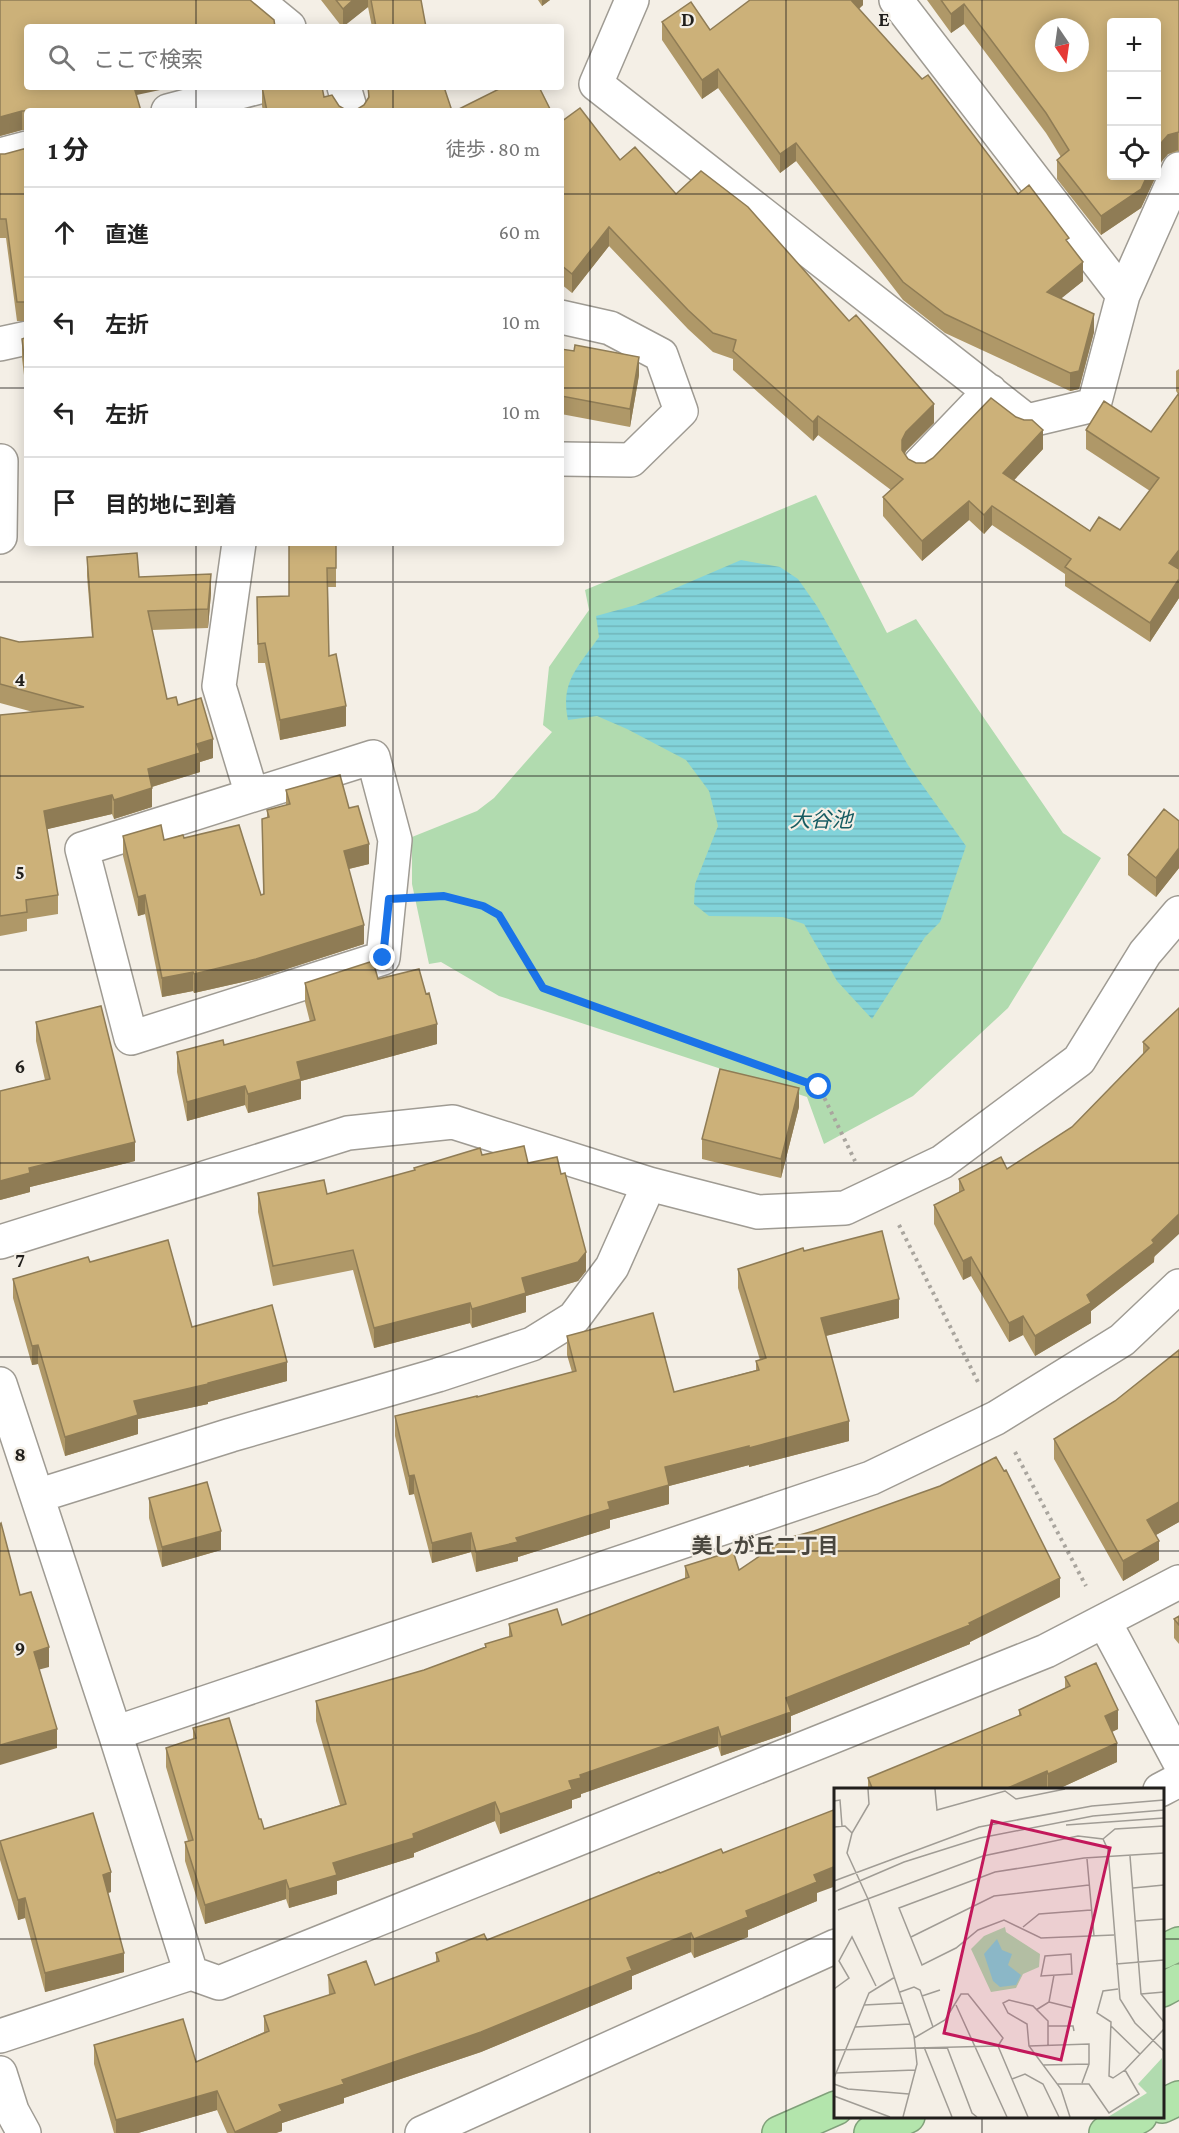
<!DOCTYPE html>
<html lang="ja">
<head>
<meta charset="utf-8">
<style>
  body { margin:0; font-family:"Crimson Pro","Noto Sans JP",serif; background:#f6f6f6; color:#222 }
  .controls { position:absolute; right:18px; top:18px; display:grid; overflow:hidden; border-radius:6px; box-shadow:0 3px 15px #0003 }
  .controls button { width:54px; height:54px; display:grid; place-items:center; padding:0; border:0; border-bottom:2px solid #e0e0e0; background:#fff; color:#222; font:30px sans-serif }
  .compass { position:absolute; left:1035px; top:18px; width:54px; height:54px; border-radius:50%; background:#fff; box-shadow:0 3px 15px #0003; rotate:167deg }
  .stop { position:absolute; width:18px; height:18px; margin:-14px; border:4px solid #1a73e8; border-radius:50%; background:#fff }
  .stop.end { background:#1a73e8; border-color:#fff; box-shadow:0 2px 6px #0008 }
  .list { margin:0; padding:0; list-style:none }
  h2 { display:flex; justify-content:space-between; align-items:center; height:78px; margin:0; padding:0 24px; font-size:26px }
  h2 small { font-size:20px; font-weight:400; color:#767676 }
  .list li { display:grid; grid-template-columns:39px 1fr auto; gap:18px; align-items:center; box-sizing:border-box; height:90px; padding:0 24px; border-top:2px solid #e0e0e0 }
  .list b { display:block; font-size:22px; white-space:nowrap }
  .list em { font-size:20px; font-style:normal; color:#767676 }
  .icon { flex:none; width:33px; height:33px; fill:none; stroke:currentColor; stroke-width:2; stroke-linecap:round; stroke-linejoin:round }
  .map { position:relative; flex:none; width:1179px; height:2133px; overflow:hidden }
  .search { position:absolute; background:#fff; box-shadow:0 3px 15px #0003; left:24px; top:24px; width:540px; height:66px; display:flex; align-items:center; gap:15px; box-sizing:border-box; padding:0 21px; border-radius:6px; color:#767676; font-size:22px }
  .panel { position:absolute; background:#fff; box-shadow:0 3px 15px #0003; left:24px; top:108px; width:540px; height:438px; border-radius:6px }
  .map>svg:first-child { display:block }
  .green { fill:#b1dbaf }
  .water { fill:url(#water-rules) }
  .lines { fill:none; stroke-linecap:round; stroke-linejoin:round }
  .minor-casing { stroke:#9f9b93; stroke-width:36 }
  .tertiary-casing { stroke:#9f9b93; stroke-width:36 }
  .motorway-casing { stroke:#80a07a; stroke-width:36 }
  .path { stroke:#a9a59e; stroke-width:4; stroke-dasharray:3 4.5; stroke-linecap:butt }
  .minor { stroke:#fff; stroke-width:33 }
  .tertiary { stroke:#fff; stroke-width:33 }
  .motorway { stroke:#b3e5ac; stroke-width:33 }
  .wall { fill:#af9868 }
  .shaded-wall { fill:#8f7c55 }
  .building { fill:#ccb179; stroke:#8f7c55; stroke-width:1.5; fill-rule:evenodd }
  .route { stroke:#1a73e8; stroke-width:8 }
  .grid { fill:none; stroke:#211f1c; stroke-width:1.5; stroke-opacity:0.55 }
  .labels { text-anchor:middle; stroke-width:4.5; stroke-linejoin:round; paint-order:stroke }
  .water-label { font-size:21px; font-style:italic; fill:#165b61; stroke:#f4efe6 }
  .neighbourhood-label { font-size:21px; font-weight:bold; fill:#4a473f; stroke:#f4efe6 }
  .inset-road { fill:none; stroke:#a09c95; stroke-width:1.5 }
  .view { fill:#c2185b; fill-opacity:0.15; stroke:#c2185b; stroke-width:3 }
  .inset-edge { fill:none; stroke:#211f1c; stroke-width:3 }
  .grid-label { font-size:20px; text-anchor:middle; font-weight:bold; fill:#211f1c; stroke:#f4efe6; stroke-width:4.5; stroke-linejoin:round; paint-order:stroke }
</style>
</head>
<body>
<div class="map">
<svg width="1179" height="2133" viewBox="0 0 1179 2133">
  <defs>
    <pattern id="water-rules" width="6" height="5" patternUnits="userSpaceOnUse" patternTransform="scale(1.5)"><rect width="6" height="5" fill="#82d3da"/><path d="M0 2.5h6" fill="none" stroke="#70b5ba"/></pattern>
  </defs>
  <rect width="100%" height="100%" fill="#f4efe6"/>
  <path class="green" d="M816 495 887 633 916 619 1063 833 1101 858 1008 1008 913 1096 824 1144 807 1097 499 996 441 962 429 964 412 884V837L477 811 494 798 552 732 543 725 549 667 589 610 585 590Z"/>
  <path class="water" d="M741 560 780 567 798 579 817 606 908 765 966 846 940 922 925 937 872 1019 837 981 804 924 783 917 709 916 694 904 695 884 718 826 709 791 686 760 627 729 597 716 568 720C560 682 578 667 599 637L596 616 636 605Z"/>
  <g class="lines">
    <g class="minor-casing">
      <path id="minor" d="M256 0 289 27
        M632 0 596 84 1027 421 1094 405 1123 295 1179 169
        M896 0 1123 295
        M344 87 351 111
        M168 111 259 87
        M0 155 27 148
        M561 317 610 328 661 355 681 411 631 460 561 459
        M0 344 27 338
        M920 464 990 391
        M0 537 1 461
        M239 543 219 686 252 795
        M373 757 395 840 383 958 131 1038 82 849Z
        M0 1242 348 1133 453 1122 649 1184 758 1212 845 1208 942 1162 1079 1060 1145 953 1179 913
        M0 1384 115 1733 191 1973
        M37 1496 231 1435 438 1375 532 1344 574 1318 612 1267 649 1184
        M1104 1621 1179 1761
        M115 1733 871 1478 996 1418 1122 1340 1179 1286
        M0 2036 191 1973 219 1983 1046 1651 1179 1582"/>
    </g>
    <g class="tertiary-casing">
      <path id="tertiary" d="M1160 1790 1179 1780
        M0 2073 12 2111 24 2133
        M422 2133 836 1946"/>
    </g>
    <g class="motorway-casing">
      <path id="motorway" d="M1162 1952 1179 1944
        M1162 1990 1179 1981
        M1162 2106 1179 2098
        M779 2133 836 2108
        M871 2133 908 2116
        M1106 2133 1140 2116"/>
    </g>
    <path class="path" d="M429 897 444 896 483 906 499 914 543 988 819 1087 855 1161
      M899 1225 979 1384
      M1015 1452 1086 1586"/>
    <use href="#minor" class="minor"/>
    <use href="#tertiary" class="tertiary"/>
    <use href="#motorway" class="motorway"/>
  </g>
  <path class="wall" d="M0 0 136 95 27 111V130H22L0 136Z
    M321 0H421L426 27H372L368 7 342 27Z
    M538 0H550L542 6Z
    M863 0V5L859 9 1018 194 1069 245 1083 281 1061 298 1094 332 1079 389 1070 391 945 333 903 300 796 161 780 173 718 88 702 99 662 40V22L710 30Z
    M927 0H1179V151L1168 154 1162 161 1112 176H1156L1141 208 1101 235 1057 179V160L1061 157 1046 133 964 24 951 33Z
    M262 87 324 97 346 110H356L364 105 368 98V87L452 111H263L262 106Z
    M561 122 620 160 676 194 934 423 906 451 905 454 908 459 916 463H925L1043 449 1014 480 1090 531 1120 530 1150 491 1086 449V430L1151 432 1178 394 1176 391V371L1179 369V598L1150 642 1065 586V574L992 525 984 534 969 520 922 561 883 516V497L891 490 818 435 813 441 733 370V359L713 352 688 329 609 246 572 293 561 284Z
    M27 148V321H17L6 238H0V154H5Z
    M27 337V401L22 358V339Z
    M561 349 639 375 630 427 561 414Z
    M336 543V587H328L329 656 346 726 280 740 265 663H258L257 597 289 596Z
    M87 557 139 577 211 593 208 628 152 630 167 699 178 705 213 758 200 762V772L152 787V807L114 819 112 814 47 829 58 895V914L27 919V931L0 936V715L33 712 0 703V637L19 642 92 637 87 576Z
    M286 790 349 808 369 864 349 869 364 944 256 979 194 993 193 991 162 997 145 914 138 916 123 856V836L164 840 184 838 261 895 263 894 262 819 267 818V810L286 805Z
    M1179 821V868L1156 897 1128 875V855Z
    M378 979 437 1044 301 1081V1099L248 1113 245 1105 187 1121 177 1072V1052L224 1045 310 1022 305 1002V983Z
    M1179 1008 1154 1262 1091 1311V1323L1035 1356 1023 1335 1009 1342 971 1276 963 1280 934 1224V1205L959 1193V1179L1007 1169 1072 1127 1143 1054V1042Z
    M36 1022 135 1161 30 1187V1192L0 1200V1091L45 1080 36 1041Z
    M799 1107 781 1178 702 1159V1139Z
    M482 1155 528 1163 586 1271 578 1281 526 1296V1312L472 1328 470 1323 374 1348 353 1270 273 1286 258 1212V1193L327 1194Z
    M804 1251 899 1318 826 1336 849 1441 749 1467V1465L669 1486V1504L610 1520V1528L518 1557V1561L476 1572 471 1552 432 1563 414 1494 409 1495 395 1436V1416L477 1397 572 1372 567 1355V1336L674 1392 756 1370V1361L760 1360 738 1288V1269Z
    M90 1262 192 1327 287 1381 208 1402V1404L138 1419V1434L65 1456 38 1364 32 1365 13 1298V1279Z
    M1179 1350V1522L1156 1535 1159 1560 1123 1581 1054 1459V1439L1115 1401Z
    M149 1498 221 1550 162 1567 149 1518Z
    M685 1566 1060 1597 970 1642V1644L791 1716V1732L721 1756 718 1746 581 1794V1797L572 1800V1808L500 1834 495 1821 414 1853V1857L337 1881V1894L289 1908 286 1899 205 1924 185 1861V1842L188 1841 166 1767V1748L193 1739V1728L259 1819 264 1829 340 1805 316 1721V1701L424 1670 485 1647V1644L509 1637V1624L562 1625 685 1579Z
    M1179 1616V1644L1174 1638V1619Z
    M1065 1677 1118 1729 1112 1732 1117 1762 1056 1790H868V1778L1019 1716V1710L1065 1688Z
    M0 1841 111 1892 108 1893 124 1972 45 1992 25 1918 18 1920 0 1860Z
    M723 1853 817 1893V1901L748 1930V1937L694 1958 691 1952 632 1976V1989L481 2052 344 2098V2103L282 2123V2131L276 2133H227L217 2110 138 2133H114L94 2064V2045L196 2062 264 2032V2016L329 1995 328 1975 375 1985 436 1962V1953L487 1940 660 1873Z"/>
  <path class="shaded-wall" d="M353 0H368V7L343 27V9Z
    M542 0H550L542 6Z
    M849 0H863V5L849 17Z
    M964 4V24L951 33V14Z
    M718 69V88L702 99V80Z
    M132 87H174L132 96Z
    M22 111V130L0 136V117Z
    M1178 131V150L1168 154 1162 161 1156 173V154L1162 142 1168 135Z
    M796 143V161L780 173V154Z
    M1147 176H1156L1141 208 1101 235V216Z
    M609 227V246L572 293V274Z
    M1083 262V281L1047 310V292Z
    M1094 314V332L1079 389 1070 391V373Z
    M639 357V375L630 427V409Z
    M934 404V423L906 451 902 459V440L906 432Z
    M818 416V435L813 441V422Z
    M1043 430V449L1003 492V473Z
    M969 501V520L922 561V541Z
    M992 506V525L984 534V515Z
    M1179 550V569L1169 563Z
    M211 574V593L208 628V609Z
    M1179 579V598L1150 642V623Z
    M346 706V726L280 740V720Z
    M213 739V758L200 762V772L148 788V769L197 744Z
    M152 788V807L114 819V800Z
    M112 795V814L44 830V811Z
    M369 844V864L344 870V851Z
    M1179 848V868L1156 897V878Z
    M145 895V914L138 916V897Z
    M364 925V944L256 979 194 993V974Z
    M193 972V991L162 997V978Z
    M437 1024V1044L301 1081V1099L248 1113V1094L297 1062Z
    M245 1086V1105L187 1121V1102Z
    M799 1088V1107L781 1178V1159Z
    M135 1142V1161L30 1187V1192L0 1200V1181L29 1168Z
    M1179 1214V1234L1154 1257V1262L1091 1311V1323L1035 1356V1336L1087 1295 1152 1240Z
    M586 1252V1271L578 1281 526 1296V1312L472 1328V1309L522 1278Z
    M971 1257V1276L963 1280V1261Z
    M899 1299V1318L821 1337V1318Z
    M470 1303V1323L374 1348V1328Z
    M1023 1316V1335L1009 1342V1323Z
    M38 1345V1364L32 1365V1346Z
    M287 1362V1381L208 1402V1404L138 1419V1434L65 1456V1437L134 1401Z
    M849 1421V1441L749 1467V1448Z
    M749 1446V1465L669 1486V1504L610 1520V1528L518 1557V1561L476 1572V1552L516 1538 608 1502 665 1467Z
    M414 1475V1494L409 1495V1476Z
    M1179 1502V1522L1147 1540V1520Z
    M221 1531V1550L162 1567V1547Z
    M471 1533V1552L432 1563V1543Z
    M1159 1541V1560L1123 1581V1561Z
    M1060 1578V1597L970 1642V1644L791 1716V1732L721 1756V1737L786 1698 969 1623Z
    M49 1647V1667L34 1671V1652Z
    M1118 1710V1729L1105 1735V1716Z
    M718 1727V1746L581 1794V1797L572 1800V1808L500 1834V1814L569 1781 580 1775Z
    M57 1729V1748L0 1765V1745Z
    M1117 1743V1762L1056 1790H1048V1774Z
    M1047 1771V1790H1003Z
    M495 1802V1821L414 1853V1857L337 1881V1894L289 1908V1889L333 1863 413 1834Z
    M836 1866V1886L817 1893V1901L748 1930V1937L694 1958V1939L814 1875Z
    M111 1872V1892L103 1894V1875Z
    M286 1880V1899L205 1924V1905Z
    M25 1898V1918L18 1920V1900Z
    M691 1933V1952L632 1976V1989L481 2052 344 2098V2103L282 2123V2131L276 2133H235V2132L279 2105 627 1958Z
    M124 1953V1972L45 1992V1973Z
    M217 2091V2110L138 2133H116V2120Z"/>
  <path class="building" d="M0 0H250L274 20 275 27H27V87H134L141 111H22L0 117Z
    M336 0H353L343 9Z
    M371 0H421L426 27H376Z
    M750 0H851L922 79 928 75 1018 194 1029 185 1069 238 1066 240 1083 262 1047 292 1094 314 1079 371 1070 373 945 314 903 282 796 143 780 154 718 69 702 80 662 22 691 2 710 30Z
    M941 0H1179V132L1168 135 1162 142 1156 154V22H1112V176H1147L1141 189 1101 216 1057 160 1069 150 1046 113 964 4 951 14ZM1044 27H1080V63H1044Z
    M262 87H322L324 97 332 95 339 106 346 110H356L364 105 369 97 368 87H444L452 111H267Z
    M503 87H539L551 111H455Z
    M580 108 620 160 635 147 676 194 701 171 748 207 849 321 856 315 934 404 906 432 902 440V450L908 459 916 463H925L933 458 991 398 1016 417 1024 420H1032L1043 430 1003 473 1090 531 1099 517 1120 530 1159 478 1086 430 1104 401 1151 432 1179 393V550L1169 563 1179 569V579L1150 623 1065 567 1071 559 992 506 984 515 969 501 922 541 883 497 903 479 818 416 813 422 733 351 736 340 713 333 688 310 609 227 572 274 561 265V122Z
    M27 148V302H17L6 219H0V154H5Z
    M27 337V382L22 339Z
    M575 345 639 357 630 409 561 396V349L574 351Z
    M289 543H336V568H327L329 656 336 654 346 706 280 720 265 643 258 644 257 597 289 596Z
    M137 553 139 577 211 574 208 609 148 611 167 699 176 697 178 705 201 698 213 739 197 744 200 753 148 769 152 788 114 800 112 795 44 811 58 895 26 900 27 912 0 916V715L84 707 0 684V637L19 642 93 637 87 557Z
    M340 775 349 808 358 806 369 844 344 851 364 925 256 959 194 974 193 972 162 978 145 895 138 897 123 836 161 825 164 840 183 835 184 838 239 825 261 895 264 894 262 819 269 817 267 810 290 804 286 790Z
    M1164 809 1179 821V848L1156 878 1128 855Z
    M373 961 378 979 419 969 426 994 429 993 437 1024 297 1062 301 1079 248 1094 245 1086 187 1102 177 1052 223 1040 224 1045 315 1020 305 983Z
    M101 1006 135 1142 29 1168 30 1173 0 1181V1091L50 1079 36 1022Z
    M1179 1008V1214L1152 1240 1154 1243 1087 1295 1091 1303 1035 1336 1023 1316 1009 1323 971 1257 963 1261 934 1205 964 1190 959 1179 1001 1157 1007 1169 1072 1127 1149 1048 1143 1042Z
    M720 1069 799 1088 781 1159 702 1139Z
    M524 1146 528 1163 557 1157 561 1174 565 1173 586 1252 578 1262 522 1278 526 1293 472 1309 470 1303 374 1328 353 1250 273 1266 258 1193 324 1180 327 1194 415 1170 414 1168 480 1148 482 1155Z
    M882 1231 899 1299 821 1318 849 1421 749 1448V1446L665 1467 669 1485 608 1502 610 1509 516 1538 518 1542 476 1552 471 1533 432 1543 414 1475 409 1476 395 1416 477 1396V1397L576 1371 567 1336 653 1313 674 1392 759 1370 756 1361 766 1358 738 1269 803 1248 804 1251Z
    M168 1240 192 1327 272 1305 287 1362 208 1383V1384L134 1401 138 1415 65 1437 38 1345 32 1346 13 1279 88 1257 90 1262Z
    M1179 1350V1502L1147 1520 1159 1541 1123 1561 1054 1439 1115 1401Z
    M996 1457 1004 1471 1006 1470 1060 1578 969 1623 970 1625 786 1698 791 1712 721 1737 718 1727 580 1775 581 1778 569 1781 572 1789 500 1814 495 1802 413 1834 414 1838 333 1863 337 1875 289 1889 286 1880 205 1905 185 1842 193 1840 166 1748 196 1738 193 1728 229 1718 259 1819H261L264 1829 346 1804 316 1701 424 1670 486 1647 485 1644 512 1636 509 1624 557 1609 562 1625 689 1577 685 1566 733 1551 739 1570 785 1539 814 1531 940 1486Z
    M207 1482 221 1531 162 1547 149 1498Z
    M1 1523 20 1595 31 1592 49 1647 34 1652 57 1729 0 1745V1524Z
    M1179 1616V1625L1174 1619Z
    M1096 1663 1118 1710 1105 1716 1117 1743 1048 1774 1047 1771 1003 1790H873L868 1778 1021 1715 1019 1710 1070 1686 1065 1677Z
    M836 1809V1866L814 1875 817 1882 746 1911 748 1917 694 1939 691 1933 627 1958 632 1970 481 2032 342 2080 344 2084 279 2105 282 2111 235 2132 217 2091 116 2120 94 2045 183 2019 196 2062 269 2031 264 2016 335 1993 328 1975 366 1961 375 1985 439 1961 436 1953 484 1934 487 1940 659 1872 660 1873 721 1849 723 1853Z
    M93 1813 111 1872 103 1875 124 1953 45 1973 25 1898 18 1900 0 1841Z"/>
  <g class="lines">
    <path class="route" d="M383 958 389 899 444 896 483 906 499 915 543 988 819 1087"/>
  </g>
  <path class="grid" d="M196 0V27M393 0V27M590 0V2133M786 0V2133M982 0V1790M196 87V111M393 87V111M0 194H27M561 194H1179M0 388H27M561 388H1179M196 543V2133M393 543V2133M0 582H1179M0 776H1179M0 970H1179M0 1163H1179M0 1357H1179M0 1551H1179M0 1745H1179M0 1939H836M1162 1939H1179M982 2116V2133"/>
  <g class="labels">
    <g class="water-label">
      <text x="821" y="827">大谷池</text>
    </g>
    <g class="neighbourhood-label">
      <text x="765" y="1553">美しが丘二丁目</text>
    </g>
  </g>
  <g transform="translate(834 1788)">
    <rect width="330" height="330" fill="#f4efe6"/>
    <path d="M171 139 172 144 206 166 205 179 189 186 182 200 157 204 137 161 150 148ZM328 270 330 329H274L313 305 304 296Z" fill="#b1dbaf"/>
    <path d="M163 151 168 162 178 166 174 177 187 187 182 197 166 199 159 193 150 166Z" fill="#82d3da"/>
    <path class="inset-road" d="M34 1 35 16 18 45 13 65 34 111 80 248 83 276 69 329M101 1 103 22 171 3 182 11 231 1M0 13 6 12 8 38M232 37 330 30M0 39 11 38 18 45M269 51 281 41 330 38M296 68 307 206 330 234M253 71 260 148M0 93 145 39 258 18 330 12M299 100 330 97M0 104 70 74 146 50 259 28 330 22M4 122 149 68 244 48 269 51 274 62 286 211 301 235 330 263M302 133 330 131M189 139 205 126 257 122M280 147 207 150 170 132 144 142 122 160 88 177 65 120 161 84 250 70 330 65M77 149 160 108 255 97M237 166 238 186 207 188 211 168ZM282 176 330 172M0 201 15 190 5 173 18 149 42 198M284 201 269 203 263 225 277 234 275 288 279 290 291 282 330 241M66 204 80 199 86 202 99 239M307 206 330 204M88 208 106 202M215 214 239 220M30 217 69 215M122 217 173 329M202 222 215 214 220 187M237 226 242 206M214 238H239L240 243M277 238 306 266M21 239 76 236M80 250 111 232 127 206H134L169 250 164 258M214 257V233L199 218 175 212 169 215 174 225 193 236 195 258 227 301 236 329M164 258 194 329M195 258 255 256V276L248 295M90 259 118 329M113 259 138 325 143 329M0 262 164 258M209 277 255 276M2 285 81 282M0 290 35 205 61 189M178 291 191 286 209 296 225 329M0 296 14 301 75 306M223 296H255L275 325 305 306 291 282M0 308 56 329"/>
    <path class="view" d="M158 33 276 60 227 272 110 245Z"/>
    <rect width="330" height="330" class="inset-edge"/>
  </g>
  <g class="grid-label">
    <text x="688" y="26">D</text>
    <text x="884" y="26">E</text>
    <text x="20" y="686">4</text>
    <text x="20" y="879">5</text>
    <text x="20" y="1073">6</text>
    <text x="20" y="1267">7</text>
    <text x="20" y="1461">8</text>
    <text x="20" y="1655">9</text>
  </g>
</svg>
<div class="controls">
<button>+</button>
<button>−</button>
<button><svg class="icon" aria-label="locate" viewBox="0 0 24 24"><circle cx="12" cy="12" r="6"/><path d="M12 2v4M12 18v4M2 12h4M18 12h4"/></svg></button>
</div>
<svg class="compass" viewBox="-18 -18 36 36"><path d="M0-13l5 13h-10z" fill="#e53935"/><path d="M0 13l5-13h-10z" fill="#767676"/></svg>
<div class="stop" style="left:819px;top:1087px"></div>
<div class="stop end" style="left:383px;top:958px"></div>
<div class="search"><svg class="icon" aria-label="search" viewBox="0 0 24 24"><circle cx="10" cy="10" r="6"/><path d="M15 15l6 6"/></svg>ここで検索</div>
<section class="panel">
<h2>1 分<small>徒歩 · 80 m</small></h2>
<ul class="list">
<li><svg class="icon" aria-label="ahead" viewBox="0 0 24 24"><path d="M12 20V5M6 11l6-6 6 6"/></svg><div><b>直進</b></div><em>60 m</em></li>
<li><svg class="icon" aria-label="left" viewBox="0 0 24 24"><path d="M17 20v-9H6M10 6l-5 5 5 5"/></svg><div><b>左折</b></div><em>10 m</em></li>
<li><svg class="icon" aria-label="left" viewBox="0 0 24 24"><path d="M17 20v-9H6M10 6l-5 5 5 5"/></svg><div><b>左折</b></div><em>10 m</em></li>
<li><svg class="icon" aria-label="arrive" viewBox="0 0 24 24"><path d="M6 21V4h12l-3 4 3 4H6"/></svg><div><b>目的地に到着</b></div></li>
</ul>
</section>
</div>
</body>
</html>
